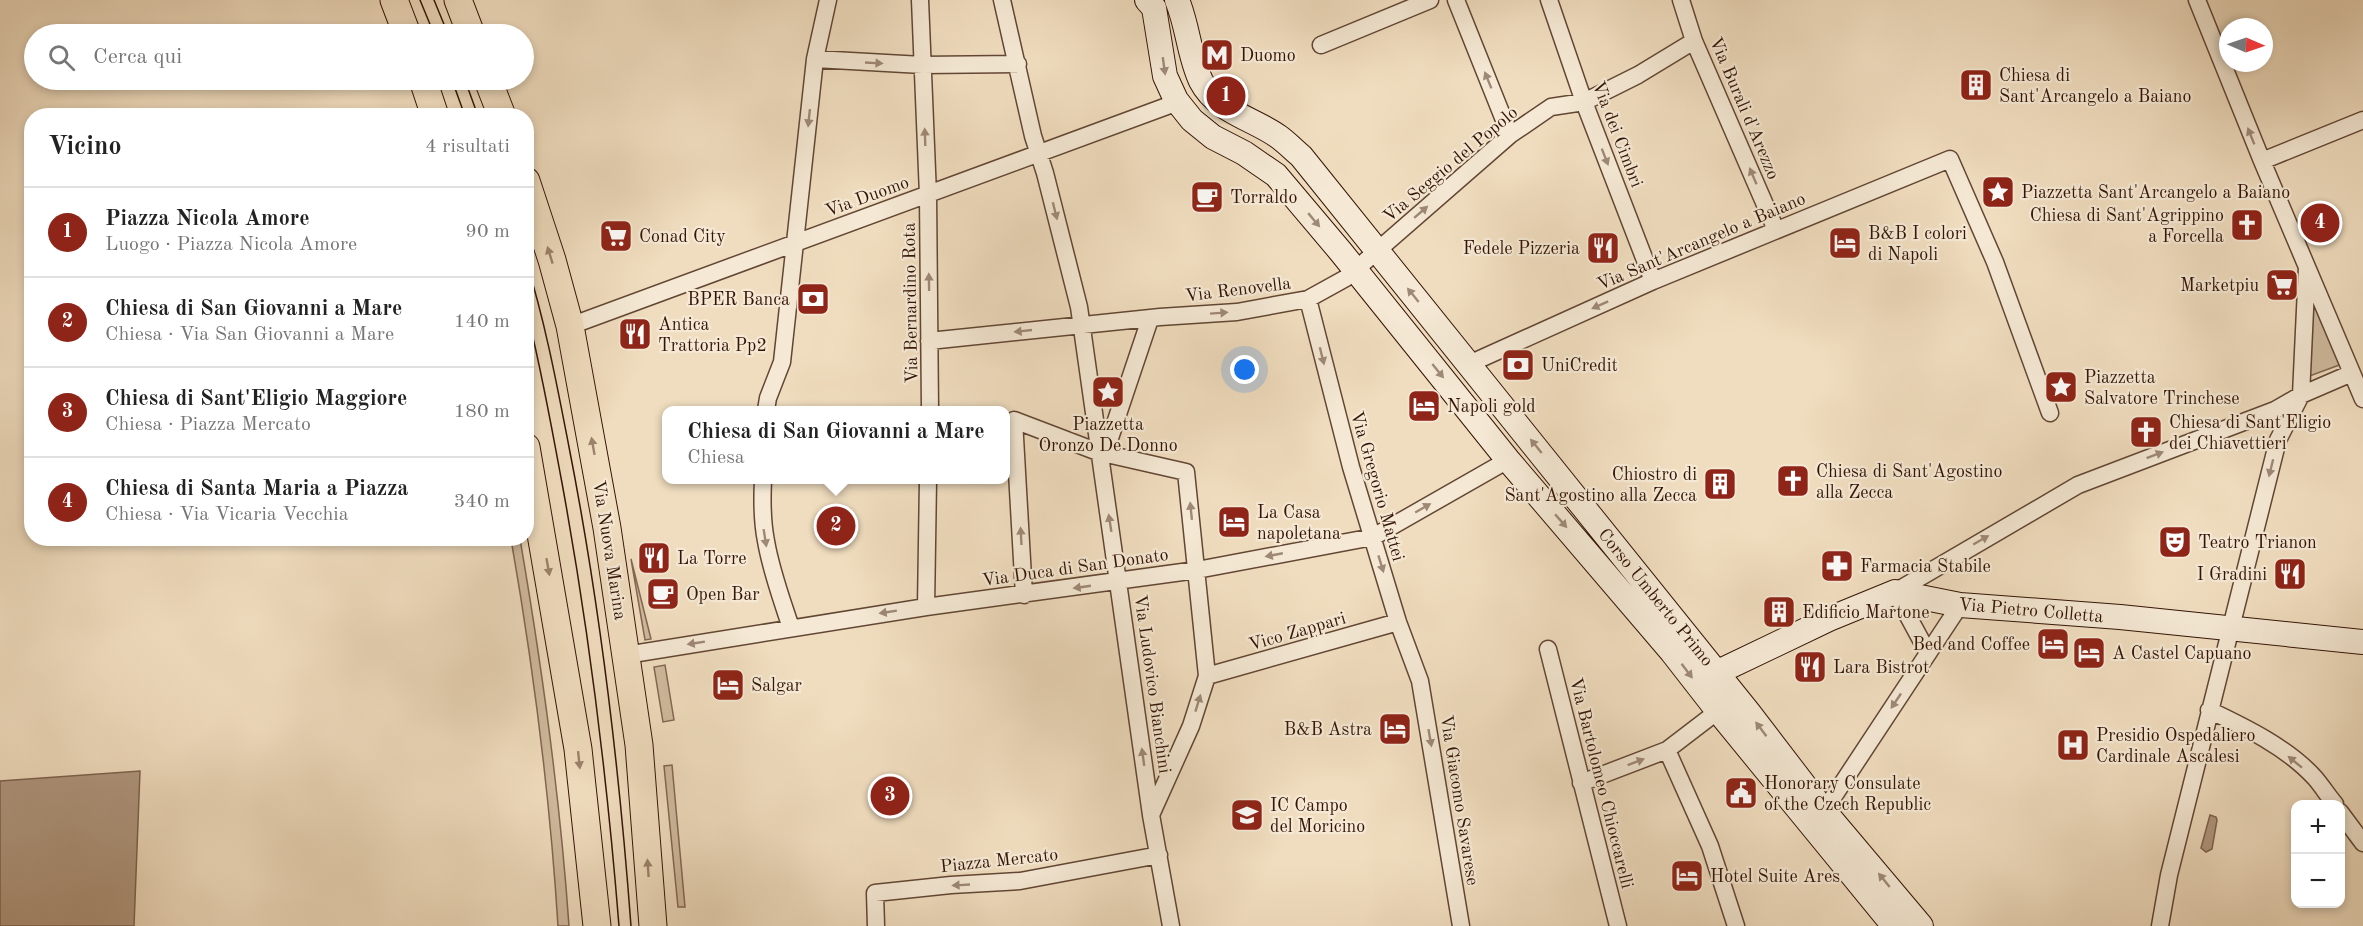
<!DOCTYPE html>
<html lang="it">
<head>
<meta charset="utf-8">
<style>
  body { margin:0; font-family:"Old Standard TT",serif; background:#f2f2f2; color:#222 }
  .controls { position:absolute; right:18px; bottom:18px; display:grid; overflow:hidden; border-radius:12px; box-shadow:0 3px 9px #0003 }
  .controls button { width:54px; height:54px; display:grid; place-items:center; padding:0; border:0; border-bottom:2px solid #e0e0e0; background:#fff; color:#222; font:30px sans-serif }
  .compass { position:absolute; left:2219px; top:18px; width:54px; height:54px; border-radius:50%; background:#fff; box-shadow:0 3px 9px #0003; rotate:92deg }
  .you { position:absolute; left:1245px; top:370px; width:21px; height:21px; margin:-15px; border:4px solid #fff; border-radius:50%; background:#1a73e8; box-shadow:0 0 0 9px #1a73e833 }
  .badge { display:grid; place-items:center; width:39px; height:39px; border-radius:50%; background:#8f2418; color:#fff; font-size:20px; font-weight:700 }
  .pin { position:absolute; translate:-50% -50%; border:3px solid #fff; box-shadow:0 2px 6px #0006 }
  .popup { position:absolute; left:662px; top:406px; width:348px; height:78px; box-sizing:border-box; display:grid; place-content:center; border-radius:12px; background:#fff; filter:drop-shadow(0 2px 4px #0005); font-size:20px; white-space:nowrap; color:#767676 }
  .popup b { font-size:22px; color:#222 }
  .popup::after { content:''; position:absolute; left:50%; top:100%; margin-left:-12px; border:12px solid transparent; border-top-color:#fff }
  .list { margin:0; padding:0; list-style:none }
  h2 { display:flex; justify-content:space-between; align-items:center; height:78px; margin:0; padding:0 24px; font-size:26px }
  h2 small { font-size:20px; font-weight:400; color:#767676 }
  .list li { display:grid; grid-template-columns:39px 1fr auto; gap:18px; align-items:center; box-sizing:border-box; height:90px; padding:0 24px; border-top:2px solid #e0e0e0 }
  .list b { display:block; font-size:22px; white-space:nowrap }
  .list p { margin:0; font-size:20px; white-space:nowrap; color:#767676 }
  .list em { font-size:20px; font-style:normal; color:#767676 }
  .icon { flex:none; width:33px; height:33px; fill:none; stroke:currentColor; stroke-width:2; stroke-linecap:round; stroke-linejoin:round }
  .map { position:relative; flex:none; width:2363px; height:926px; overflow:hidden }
  .search { position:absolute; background:#fff; box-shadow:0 3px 9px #0003; left:24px; top:24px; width:510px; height:66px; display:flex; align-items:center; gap:15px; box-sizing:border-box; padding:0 21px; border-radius:33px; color:#767676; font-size:22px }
  .panel { position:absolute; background:#fff; box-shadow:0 3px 9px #0003; left:24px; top:108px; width:510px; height:438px; border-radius:24px }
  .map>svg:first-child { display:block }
  .green { fill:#d0bb9f; stroke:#826752; stroke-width:1.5 }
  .water { fill:#b09880; stroke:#7e634f; stroke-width:1.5 }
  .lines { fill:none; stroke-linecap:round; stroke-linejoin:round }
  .street-casing { stroke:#624634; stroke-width:19 }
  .secondary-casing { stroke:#331305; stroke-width:26 }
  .primary-casing { stroke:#331305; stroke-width:29 }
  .street { stroke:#f5e9d5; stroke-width:16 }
  .secondary { stroke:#f5e9d5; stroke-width:24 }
  .primary { stroke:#f0ddbf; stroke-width:27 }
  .tram { stroke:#331305; stroke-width:1.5 }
  .oneway { fill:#9e8977 }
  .oneway2 { fill:#9b826b }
  .labels { text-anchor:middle; stroke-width:4.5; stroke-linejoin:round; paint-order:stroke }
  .poi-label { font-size:18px; fill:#331305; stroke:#f5e9d5; text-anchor:start }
  .street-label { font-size:18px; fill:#331305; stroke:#f5e9d5 }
</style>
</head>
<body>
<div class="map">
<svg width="2363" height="926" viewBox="0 0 2363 926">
  <rect width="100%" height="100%" fill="#f0ddbf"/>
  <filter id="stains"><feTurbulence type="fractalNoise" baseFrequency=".00333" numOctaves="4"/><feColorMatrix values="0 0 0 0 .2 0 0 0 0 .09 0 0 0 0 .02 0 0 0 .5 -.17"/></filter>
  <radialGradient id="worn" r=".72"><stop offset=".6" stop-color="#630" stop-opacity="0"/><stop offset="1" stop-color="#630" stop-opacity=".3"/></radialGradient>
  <path class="green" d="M2311 290 2342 364 2307 377Z
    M511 539H520C542 667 560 796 569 926H558C550 797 533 665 511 539Z
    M631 559 651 639 645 640Z
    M665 665 674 720 663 722 654 667Z
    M672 765 685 907H678L664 766Z"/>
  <path class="water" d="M140 771 134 926H0V781Z
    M2210 815 2216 817 2217 820 2212 849 2206 852 2201 848Z"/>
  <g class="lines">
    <g class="street-casing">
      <path id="street" d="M920 0 928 195 930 410
        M1002 0 1033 136 1045 173 1079 307 1151 815 1171 926
        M1456 0 1510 135
        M1549 0 1584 102 1653 281
        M1681 0 1694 41 1776 230
        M2197 0 2262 161 2363 399
        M1321 45 1430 0
        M815 59 922 65 1018 64
        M2262 161 2363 120
        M1308 299 1351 467 1398 622 1420 681 1461 926
        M570 326 1178 102
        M929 341 1160 317 1237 312 1308 299 1346 278 1510 135 1551 107 1584 102 1638 75 1694 41
        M1469 364 1653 281 1950 159 1995 262 2050 413
        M766 410 768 398 782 362 815 59 828 0
        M1105 453 1150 319
        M763 480C762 500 762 521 766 541 771 571 782 600 791 628
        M1024 595 1014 420 1098 452 1186 472 1207 676 1191 726 1151 815
        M926 607 928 480
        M1548 649 1618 926
        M1928 653 1895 592 2078 485 2275 410 2301 395 2352 373
        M626 655 926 607 1197 570 1373 537 1508 460
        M1207 676 1398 622
        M2209 710C2245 727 2288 748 2315 778 2322 786 2328 796 2335 804
        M1667 750 1710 846 1736 926
        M1581 783 1667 750 1718 711
        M1824 811 1960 605
        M2340 812 2363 843
        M876 926 875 893 951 885 1020 881 1159 855
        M2160 926 2169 875 2278 440 2301 395 2307 267"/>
    </g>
    <g class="secondary-casing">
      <path id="secondary" d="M1147 0 1154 8 1165 76 1176 100 1192 120 1213 137 1244 153 1276 175 1341 252 1508 460 1672 652 1718 711 1894 926
        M1177 0C1188 26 1189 56 1201 81 1217 112 1253 118 1279 137 1287 143 1294 150 1301 156L1749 713 1824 811 1921 926
        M1716 673 1829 619 1895 592 1960 605 2120 617 2363 642"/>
    </g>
    <g class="primary-casing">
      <path id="primary" d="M394 0 407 34
        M458 0 471 34
        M423 80 435 116
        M488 80 502 116
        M526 181 552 260 570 326 607 528 639 745 653 926
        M526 447 578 749 597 926"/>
    </g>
    <use href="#street" class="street"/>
    <use href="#secondary" class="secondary"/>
    <use href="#primary" class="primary"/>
    <path class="tram" d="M420 0 434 34
      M434 0 448 34
      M452 80 465 116
      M465 80 478 116
      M526 261C545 321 557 385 569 447 600 605 619 765 631 926
      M526 309C541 366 551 425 562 483 589 630 607 777 619 926"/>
  </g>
  <defs><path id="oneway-solid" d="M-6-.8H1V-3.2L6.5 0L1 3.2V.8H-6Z" transform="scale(1.5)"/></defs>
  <g class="oneway">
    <use href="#oneway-solid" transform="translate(874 63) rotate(3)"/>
    <use href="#oneway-solid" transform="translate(1164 66) rotate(82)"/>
    <use href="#oneway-solid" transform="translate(1488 80) rotate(-112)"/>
    <use href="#oneway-solid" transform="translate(809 118) rotate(96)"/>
    <use href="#oneway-solid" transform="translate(2251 136) rotate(-112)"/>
    <use href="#oneway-solid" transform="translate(925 137) rotate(-92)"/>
    <use href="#oneway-solid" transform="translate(1605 157) rotate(69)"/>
    <use href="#oneway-solid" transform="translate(1753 176) rotate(-113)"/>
    <use href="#oneway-solid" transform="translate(1055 211) rotate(76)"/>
    <use href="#oneway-solid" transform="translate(1421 212) rotate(-41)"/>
    <use href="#oneway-solid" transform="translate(1314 220) rotate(50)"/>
    <use href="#oneway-solid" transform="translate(929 282) rotate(-91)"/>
    <use href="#oneway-solid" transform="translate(1413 295) rotate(-129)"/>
    <use href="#oneway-solid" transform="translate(1600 305) rotate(156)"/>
    <use href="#oneway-solid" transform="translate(1219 313) rotate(-4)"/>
    <use href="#oneway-solid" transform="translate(1023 331) rotate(174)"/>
    <use href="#oneway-solid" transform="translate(1322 356) rotate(76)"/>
    <use href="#oneway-solid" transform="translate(1438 371) rotate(51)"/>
    <use href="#oneway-solid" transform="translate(1536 446) rotate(-129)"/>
    <use href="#oneway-solid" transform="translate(2155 455) rotate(-21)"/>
    <use href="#oneway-solid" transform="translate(2271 468) rotate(104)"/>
    <use href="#oneway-solid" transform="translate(1423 508) rotate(-30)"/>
    <use href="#oneway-solid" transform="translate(1191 511) rotate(-96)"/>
    <use href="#oneway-solid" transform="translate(1561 521) rotate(49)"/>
    <use href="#oneway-solid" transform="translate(1110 523) rotate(-99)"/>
    <use href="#oneway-solid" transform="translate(1021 536) rotate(-93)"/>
    <use href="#oneway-solid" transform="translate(765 538) rotate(81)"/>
    <use href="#oneway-solid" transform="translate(1981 540) rotate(-30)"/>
    <use href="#oneway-solid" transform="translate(1274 555) rotate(169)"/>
    <use href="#oneway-solid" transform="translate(1381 564) rotate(73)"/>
    <use href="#oneway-solid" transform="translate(1082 587) rotate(172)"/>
    <use href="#oneway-solid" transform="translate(888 612) rotate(171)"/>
    <use href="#oneway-solid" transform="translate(696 643) rotate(171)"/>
    <use href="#oneway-solid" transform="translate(1687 671) rotate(53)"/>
    <use href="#oneway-solid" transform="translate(1896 701) rotate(124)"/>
    <use href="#oneway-solid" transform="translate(1198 703) rotate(-73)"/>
    <use href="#oneway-solid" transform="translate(1761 729) rotate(-127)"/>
    <use href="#oneway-solid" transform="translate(1430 738) rotate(80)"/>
    <use href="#oneway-solid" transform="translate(1143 757) rotate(-98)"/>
    <use href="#oneway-solid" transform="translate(1636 762) rotate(-21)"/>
    <use href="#oneway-solid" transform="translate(2295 762) rotate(-141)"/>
    <use href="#oneway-solid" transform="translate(1884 880) rotate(-129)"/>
    <use href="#oneway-solid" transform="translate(961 885) rotate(177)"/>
  </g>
  <g class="oneway2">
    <use href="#oneway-solid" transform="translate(550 255) rotate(-107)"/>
    <use href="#oneway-solid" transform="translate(593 446) rotate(-100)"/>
    <use href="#oneway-solid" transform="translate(548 567) rotate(80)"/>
    <use href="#oneway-solid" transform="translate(579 760) rotate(84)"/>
    <use href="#oneway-solid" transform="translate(648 868) rotate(-94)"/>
  </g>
  <defs>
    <g id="metro-square" transform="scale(1.725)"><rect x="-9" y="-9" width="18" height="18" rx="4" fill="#8f2418" stroke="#f5e9d5"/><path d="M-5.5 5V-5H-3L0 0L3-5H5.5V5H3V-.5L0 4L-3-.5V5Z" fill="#fff"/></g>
    <g id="building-square" transform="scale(1.725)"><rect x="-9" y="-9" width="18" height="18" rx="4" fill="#8f2418" stroke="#f5e9d5"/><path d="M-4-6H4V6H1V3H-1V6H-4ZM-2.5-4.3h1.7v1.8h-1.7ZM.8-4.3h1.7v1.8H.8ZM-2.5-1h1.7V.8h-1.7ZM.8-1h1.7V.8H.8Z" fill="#fff"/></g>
    <g id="sight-square" transform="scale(1.725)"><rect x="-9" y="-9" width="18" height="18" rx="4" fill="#8f2418" stroke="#f5e9d5"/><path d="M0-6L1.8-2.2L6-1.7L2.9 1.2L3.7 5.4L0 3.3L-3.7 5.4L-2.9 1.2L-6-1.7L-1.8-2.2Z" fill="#fff"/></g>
    <g id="cafe-square" transform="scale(1.725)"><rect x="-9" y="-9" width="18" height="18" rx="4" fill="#8f2418" stroke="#f5e9d5"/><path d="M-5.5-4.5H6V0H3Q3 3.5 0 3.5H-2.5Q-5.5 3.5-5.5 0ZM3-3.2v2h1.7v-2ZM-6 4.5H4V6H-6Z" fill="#fff"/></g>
    <g id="church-square" transform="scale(1.725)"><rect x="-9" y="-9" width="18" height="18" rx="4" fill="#8f2418" stroke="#f5e9d5"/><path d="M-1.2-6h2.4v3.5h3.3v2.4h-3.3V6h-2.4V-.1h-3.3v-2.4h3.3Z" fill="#fff"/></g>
    <g id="supermarket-square" transform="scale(1.725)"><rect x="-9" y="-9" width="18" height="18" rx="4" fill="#8f2418" stroke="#f5e9d5"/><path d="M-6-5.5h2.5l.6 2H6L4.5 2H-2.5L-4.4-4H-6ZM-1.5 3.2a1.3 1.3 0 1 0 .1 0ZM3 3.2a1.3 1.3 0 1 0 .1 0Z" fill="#fff"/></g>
    <g id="hotel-square" transform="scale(1.725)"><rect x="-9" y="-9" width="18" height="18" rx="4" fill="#8f2418" stroke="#f5e9d5"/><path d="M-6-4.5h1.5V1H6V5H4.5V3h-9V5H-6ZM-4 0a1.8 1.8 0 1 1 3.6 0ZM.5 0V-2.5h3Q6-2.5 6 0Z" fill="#fff"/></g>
    <g id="restaurant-square" transform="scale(1.725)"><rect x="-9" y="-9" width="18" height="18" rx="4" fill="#8f2418" stroke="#f5e9d5"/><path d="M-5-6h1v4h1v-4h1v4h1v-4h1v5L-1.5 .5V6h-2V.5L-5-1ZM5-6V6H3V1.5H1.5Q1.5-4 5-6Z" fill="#fff"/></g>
    <g id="bank-square" transform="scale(1.725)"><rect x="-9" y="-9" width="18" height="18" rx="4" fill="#8f2418" stroke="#f5e9d5"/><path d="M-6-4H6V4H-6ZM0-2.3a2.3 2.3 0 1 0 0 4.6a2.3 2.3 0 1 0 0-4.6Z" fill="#fff"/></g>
    <g id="theatre-square" transform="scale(1.725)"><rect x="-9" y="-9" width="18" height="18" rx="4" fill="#8f2418" stroke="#f5e9d5"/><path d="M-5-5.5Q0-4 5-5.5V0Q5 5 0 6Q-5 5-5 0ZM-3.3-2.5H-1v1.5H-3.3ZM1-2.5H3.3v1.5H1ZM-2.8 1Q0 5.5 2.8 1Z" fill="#fff"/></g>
    <g id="pharmacy-square" transform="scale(1.725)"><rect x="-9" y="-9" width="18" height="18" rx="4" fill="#8f2418" stroke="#f5e9d5"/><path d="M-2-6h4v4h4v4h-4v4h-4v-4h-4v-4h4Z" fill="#fff"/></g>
    <g id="hospital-square" transform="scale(1.725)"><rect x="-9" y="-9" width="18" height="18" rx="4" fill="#8f2418" stroke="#f5e9d5"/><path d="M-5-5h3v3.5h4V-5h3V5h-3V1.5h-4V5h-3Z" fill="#fff"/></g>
    <g id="civic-square" transform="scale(1.725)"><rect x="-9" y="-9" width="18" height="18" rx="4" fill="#8f2418" stroke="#f5e9d5"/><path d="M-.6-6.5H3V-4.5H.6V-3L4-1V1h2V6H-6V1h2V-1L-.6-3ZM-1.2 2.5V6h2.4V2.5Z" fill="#fff"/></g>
    <g id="school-square" transform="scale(1.725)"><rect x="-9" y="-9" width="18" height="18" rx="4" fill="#8f2418" stroke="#f5e9d5"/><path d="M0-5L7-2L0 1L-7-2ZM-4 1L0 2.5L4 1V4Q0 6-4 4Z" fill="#fff"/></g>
  </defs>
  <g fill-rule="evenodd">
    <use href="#metro-square" x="1217" y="55"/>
    <use href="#building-square" x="1976" y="85"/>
    <use href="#sight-square" x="1998" y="192"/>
    <use href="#cafe-square" x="1207" y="197"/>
    <use href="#church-square" x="2247" y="225"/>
    <use href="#supermarket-square" x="616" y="236"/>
    <use href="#hotel-square" x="1845" y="243"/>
    <use href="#restaurant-square" x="1603" y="248"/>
    <use href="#supermarket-square" x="2282" y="285"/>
    <use href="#bank-square" x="813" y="299"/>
    <use href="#restaurant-square" x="635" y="334"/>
    <use href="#bank-square" x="1518" y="365"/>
    <use href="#sight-square" x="2061" y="387"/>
    <use href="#sight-square" x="1108" y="392"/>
    <use href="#hotel-square" x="1424" y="406"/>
    <use href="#church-square" x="2146" y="432"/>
    <use href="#church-square" x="1793" y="481"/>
    <use href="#building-square" x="1720" y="484"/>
    <use href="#hotel-square" x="1234" y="522"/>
    <use href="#theatre-square" x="2175" y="542"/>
    <use href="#restaurant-square" x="654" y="558"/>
    <use href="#pharmacy-square" x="1837" y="566"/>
    <use href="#restaurant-square" x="2290" y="574"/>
    <use href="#cafe-square" x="663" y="594"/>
    <use href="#building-square" x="1779" y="612"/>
    <use href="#hotel-square" x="2053" y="644"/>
    <use href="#hotel-square" x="2089" y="653"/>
    <use href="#restaurant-square" x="1810" y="667"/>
    <use href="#hotel-square" x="728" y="685"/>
    <use href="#hotel-square" x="1395" y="729"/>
    <use href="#hospital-square" x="2073" y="745"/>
    <use href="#civic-square" x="1741" y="793"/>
    <use href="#school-square" x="1247" y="815"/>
    <use href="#hotel-square" x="1687" y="876"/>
  </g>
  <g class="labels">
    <g class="poi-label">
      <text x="1240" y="61">Duomo</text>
      <text x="1999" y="81">Chiesa di<tspan x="1999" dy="21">Sant'Arcangelo a Baiano</tspan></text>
      <text x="2021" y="198">Piazzetta Sant'Arcangelo a Baiano</text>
      <text x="1230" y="203">Torraldo</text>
      <text x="2224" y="221" text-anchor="end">Chiesa di Sant'Agrippino<tspan x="2224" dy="21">a Forcella</tspan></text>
      <text x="1868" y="239">B&amp;B I colori<tspan x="1868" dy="21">di Napoli</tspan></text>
      <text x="639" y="242">Conad City</text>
      <text x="1580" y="254" text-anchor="end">Fedele Pizzeria</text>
      <text x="2259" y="291" text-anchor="end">Marketpiu</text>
      <text x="790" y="305" text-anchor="end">BPER Banca</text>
      <text x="658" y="330">Antica<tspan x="658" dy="21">Trattoria Pp2</tspan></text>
      <text x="1541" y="371">UniCredit</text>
      <text x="2084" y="383">Piazzetta<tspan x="2084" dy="21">Salvatore Trinchese</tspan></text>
      <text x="1447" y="412">Napoli gold</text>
      <text x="2169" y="428">Chiesa di Sant'Eligio<tspan x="2169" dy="21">dei Chiavettieri</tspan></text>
      <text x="1108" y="430" text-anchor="middle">Piazzetta<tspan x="1108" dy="21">Oronzo De Donno</tspan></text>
      <text x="1816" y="477">Chiesa di Sant'Agostino<tspan x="1816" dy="21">alla Zecca</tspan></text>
      <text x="1697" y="480" text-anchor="end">Chiostro di<tspan x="1697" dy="21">Sant'Agostino alla Zecca</tspan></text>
      <text x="1257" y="518">La Casa<tspan x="1257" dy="21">napoletana</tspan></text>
      <text x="2198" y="548">Teatro Trianon</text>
      <text x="677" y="564">La Torre</text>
      <text x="1860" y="572">Farmacia Stabile</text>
      <text x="2267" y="580" text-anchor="end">I Gradini</text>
      <text x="686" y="600">Open Bar</text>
      <text x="1802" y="618">Edificio Martone</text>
      <text x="2030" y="650" text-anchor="end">Bed and Coffee</text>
      <text x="2112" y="659">A Castel Capuano</text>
      <text x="1833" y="673">Lara Bistrot</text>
      <text x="751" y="691">Salgar</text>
      <text x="1372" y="735" text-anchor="end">B&amp;B Astra</text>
      <text x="2096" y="741">Presidio Ospedaliero<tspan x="2096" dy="21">Cardinale Ascalesi</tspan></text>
      <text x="1764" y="789">Honorary Consulate<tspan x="1764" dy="21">of the Czech Republic</tspan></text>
      <text x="1270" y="811">IC Campo<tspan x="1270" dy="21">del Moricino</tspan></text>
      <text x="1710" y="882">Hotel Suite Ares</text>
    </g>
    <g class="street-label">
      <text transform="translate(1745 108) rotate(67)" y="6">Via Burali d'Arezzo</text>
      <text transform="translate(1618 134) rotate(69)" y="6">Via dei Cimbri</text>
      <text transform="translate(1450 164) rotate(-40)" y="6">Via Seggio del Popolo</text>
      <text transform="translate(867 196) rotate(-20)" y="6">Via Duomo</text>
      <text transform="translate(1701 241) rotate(-23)" y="6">Via Sant'Arcangelo a Baiano</text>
      <text transform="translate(1238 289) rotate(-7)" y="6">Via Renovella</text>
      <text transform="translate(910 303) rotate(-91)" y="6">Via Bernardino Rota</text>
      <text transform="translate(1378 486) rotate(74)" y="6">Via Gregorio Mattei</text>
      <text transform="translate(610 550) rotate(81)" y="6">Via Nuova Marina</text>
      <text transform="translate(1075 567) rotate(-8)" y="6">Via Duca di San Donato</text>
      <text transform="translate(1656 597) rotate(51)" y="6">Corso Umberto Primo</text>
      <text transform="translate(2031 610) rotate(5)" y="6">Via Pietro Colletta</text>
      <text transform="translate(1297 631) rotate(-16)" y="6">Vico Zappari</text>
      <text transform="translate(1153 684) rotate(82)" y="6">Via Ludovico Bianchini</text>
      <text transform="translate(1602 783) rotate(76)" y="6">Via Bartolomeo Chioccarelli</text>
      <text transform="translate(1460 800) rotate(81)" y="6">Via Giacomo Savarese</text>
      <text transform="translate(999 860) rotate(-6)" y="6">Piazza Mercato</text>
    </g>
  </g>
  <rect width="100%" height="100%" filter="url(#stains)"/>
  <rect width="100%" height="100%" fill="url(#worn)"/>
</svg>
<div class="controls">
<button>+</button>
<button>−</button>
</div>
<svg class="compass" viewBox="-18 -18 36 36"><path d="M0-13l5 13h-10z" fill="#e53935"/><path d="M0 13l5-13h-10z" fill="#767676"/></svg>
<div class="you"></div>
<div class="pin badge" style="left:1226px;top:96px">1</div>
<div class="pin badge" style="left:836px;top:526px">2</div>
<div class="popup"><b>Chiesa di San Giovanni a Mare</b>Chiesa</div>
<div class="pin badge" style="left:890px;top:796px">3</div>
<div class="pin badge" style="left:2320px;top:223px">4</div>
<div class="search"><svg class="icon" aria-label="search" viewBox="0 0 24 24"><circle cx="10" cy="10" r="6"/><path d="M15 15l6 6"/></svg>Cerca qui</div>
<section class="panel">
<h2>Vicino<small>4 risultati</small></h2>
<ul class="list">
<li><span class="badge">1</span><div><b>Piazza Nicola Amore</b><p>Luogo · Piazza Nicola Amore</p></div><em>90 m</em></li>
<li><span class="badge">2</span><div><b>Chiesa di San Giovanni a Mare</b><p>Chiesa · Via San Giovanni a Mare</p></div><em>140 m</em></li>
<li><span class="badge">3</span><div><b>Chiesa di Sant'Eligio Maggiore</b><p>Chiesa · Piazza Mercato</p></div><em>180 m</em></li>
<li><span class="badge">4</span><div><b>Chiesa di Santa Maria a Piazza</b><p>Chiesa · Via Vicaria Vecchia</p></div><em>340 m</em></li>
</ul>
</section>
</div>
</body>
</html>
